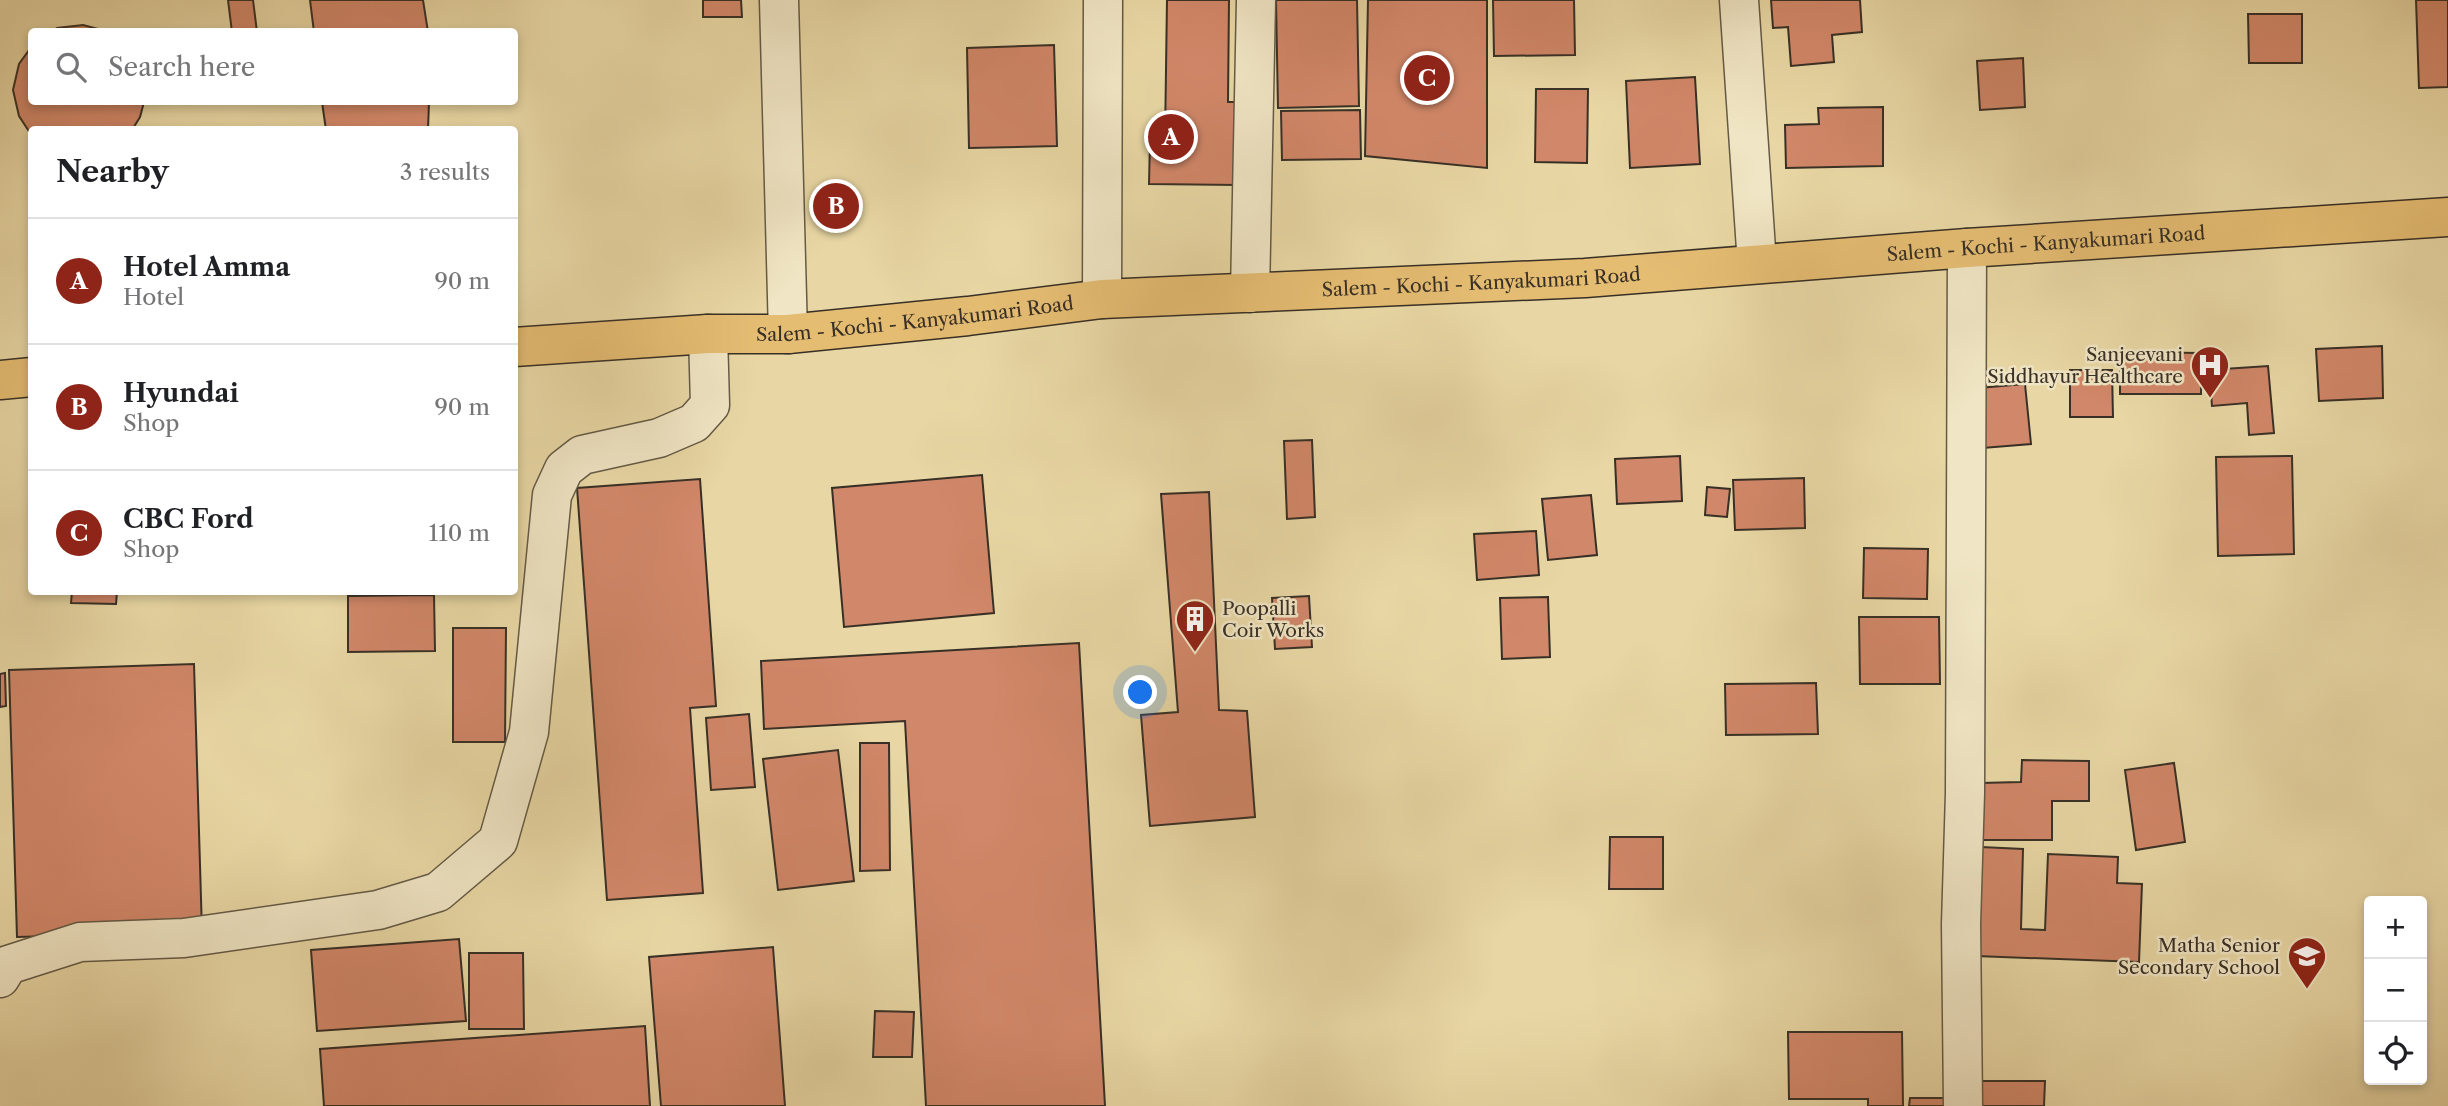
<!DOCTYPE html>
<html lang="en">
<head>
<meta charset="utf-8">
<style>
  body { margin:0; font-family:"Libre Caslon Text",serif; background:#f2f2f2; color:#202124 }
  .controls { position:absolute; right:21px; bottom:21px; display:grid; overflow:hidden; border-radius:7px; box-shadow:0 4px 10px #0003 }
  .controls button { width:63px; height:63px; display:grid; place-items:center; padding:0; border:0; border-bottom:2px solid #e0e0e0; background:#fff; color:#202124; font:35px sans-serif }
  .you { position:absolute; left:1141px; top:693px; width:24px; height:24px; margin:-18px; border:5px solid #fff; border-radius:50%; background:#1a73e8; box-shadow:0 0 0 10px #1a73e833 }
  .badge { display:grid; place-items:center; width:46px; height:46px; border-radius:50%; background:#8f2418; color:#fff; font-size:23px; font-weight:700 }
  .pin { position:absolute; translate:-50% -50%; border:4px solid #fff; box-shadow:0 2px 7px #0006 }
  .list { margin:0; padding:0; list-style:none }
  h2 { display:flex; justify-content:space-between; align-items:center; height:91px; margin:0; padding:0 28px; font-size:30px }
  h2 small { font-size:23px; font-weight:400; color:#757577 }
  .list li { display:grid; grid-template-columns:46px 1fr auto; gap:21px; align-items:center; box-sizing:border-box; height:126px; padding:0 28px; border-top:2px solid #e0e0e0 }
  .list b { display:block; font-size:26px; white-space:nowrap }
  .list p { margin:0; font-size:23px; white-space:nowrap; color:#757577 }
  .list em { font-size:23px; font-style:normal; color:#757577 }
  .icon { flex:none; width:38px; height:38px; fill:none; stroke:currentColor; stroke-width:2; stroke-linecap:round; stroke-linejoin:round }
  .map { position:relative; flex:none; width:2448px; height:1106px; overflow:hidden }
  .search { position:absolute; background:#fff; box-shadow:0 4px 10px #0003; left:28px; top:28px; width:490px; height:77px; display:flex; align-items:center; gap:18px; box-sizing:border-box; padding:0 24px; border-radius:7px; color:#757577; font-size:26px }
  .panel { position:absolute; background:#fff; box-shadow:0 4px 10px #0003; left:28px; top:126px; width:490px; height:469px; border-radius:7px }
  .map>svg:first-child { display:block }
  .building { fill:#d18769; stroke:#383026; stroke-width:2 }
  .lines { fill:none; stroke-linecap:round; stroke-linejoin:round }
  .minor-casing { stroke:#645a46; stroke-width:41 }
  .highway-casing { stroke:#383026; stroke-width:41 }
  .minor { stroke:#f0e5c4; stroke-width:38 }
  .highway { stroke:#e4bc72; stroke-width:38 }
  .labels { text-anchor:middle; stroke-width:5; stroke-linejoin:round; paint-order:stroke }
  .street-label { font-size:19px; fill:#383026; stroke:#f0e5c4 }
  .poi-label { font-size:19px; fill:#383026; stroke:#f0e5c4; text-anchor:end }
</style>
</head>
<body>
<div class="map">
<svg width="2448" height="1106" viewBox="0 0 2448 1106">
  <rect width="100%" height="100%" fill="#e8d7a4"/>
  <filter id="stains"><feTurbulence type="fractalNoise" baseFrequency=".00286" numOctaves="4"/><feColorMatrix values="0 0 0 0 .2 0 0 0 0 .09 0 0 0 0 .02 0 0 0 .5 -.17"/></filter>
  <radialGradient id="worn" r=".72"><stop offset=".6" stop-color="#630" stop-opacity="0"/><stop offset="1" stop-color="#630" stop-opacity=".3"/></radialGradient>
  <path class="building" d="M228 0H253L257 32H232Z
    M310 0H423L428 32H314Z
    M703 0H741L742 17H703Z
    M1167 0H1229L1228 102H1237V185L1149 184 1150 140H1165Z
    M1276 0H1357L1359 106 1278 108Z
    M1368 0H1487V168L1365 156Z
    M1493 0H1574L1575 55 1494 56Z
    M1771 0H1860L1862 32 1832 35 1834 62 1791 66 1788 27 1773 28Z
    M2416 0H2448V87L2419 88Z
    M2248 14H2302V63H2249Z
    M83 25 109 32H51L57 28Z
    M1054 45 1057 146 969 148 967 48Z
    M32 46V102H144L140 117 132 130H32V136L19 116 13 90 19 64Z
    M2023 58 2025 107 1980 110 1977 61Z
    M1695 77 1700 164 1630 168 1626 81Z
    M1536 89H1588L1587 163 1535 162Z
    M322 102H429L428 130H326Z
    M1883 107V166L1786 168 1785 125 1819 124 1818 108Z
    M1360 110 1361 159 1282 160 1281 111Z
    M2382 346 2383 398 2319 401 2316 349Z
    M2120 352 2201 353V394H2120Z
    M2268 366 2274 433 2249 435 2247 403 2212 406 2209 370Z
    M2070 370H2112L2113 417H2070Z
    M2025 384 2031 444 1983 448 1978 388Z
    M1312 440 1315 517 1287 519 1284 441Z
    M1680 456 1682 501 1617 504 1615 459Z
    M2292 456 2294 554 2218 556 2216 457Z
    M982 475 994 613 844 627 832 488Z
    M1804 478 1805 528 1735 530 1733 480Z
    M700 479 716 706 690 708 703 893 607 900 577 488Z
    M1707 487 1730 489 1727 517 1705 515Z
    M1209 492 1219 710 1247 711 1255 817 1150 826 1141 715 1178 712 1161 494Z
    M1591 495 1597 555 1548 560 1542 499Z
    M1536 531 1539 575 1477 580 1474 534Z
    M1864 548 1928 549 1927 599 1863 598Z
    M72 592H117L116 604 71 603Z
    M434 595 435 651 348 652V596Z
    M1309 596 1312 647 1275 649 1272 598Z
    M1548 597 1550 657 1502 659 1500 598Z
    M1859 617H1939L1940 684H1860Z
    M453 628H506L505 742H453Z
    M1079 643 1105 1106H926L905 721 764 729 761 661Z
    M194 664 202 932 17 937 9 670Z
    M5 673 6 706 0 707V674Z
    M1816 683 1818 734 1726 735 1725 684Z
    M749 714 755 787 711 790 706 718Z
    M860 743H889L890 870 860 871Z
    M838 750 854 881 778 890 763 759Z
    M2022 760 2089 761V801H2052V840H1979L1980 783 2021 782Z
    M2174 763 2185 842 2136 850 2125 770Z
    M1610 837H1663V889H1609Z
    M1981 847 2023 849 2021 929 2045 930 2048 854 2118 857 2117 883 2142 884 2139 962 1976 956Z
    M459 939 466 1021 317 1031 311 950Z
    M773 947 785 1106H661L649 957Z
    M469 953H523L524 1029H469Z
    M875 1011 914 1012 912 1057H873Z
    M645 1026 650 1106H324L320 1049Z
    M1788 1032H1902L1903 1106H1868V1099H1789Z
    M1981 1081H2045L2044 1106H1980Z
    M1910 1098H1952V1106H1909Z"/>
  <g class="lines">
    <g class="minor-casing">
      <path id="minor" d="M779 0 788 334
        M1739 0 1757 264
        M1250 293 1256 0
        M1102 299 1103 0
        M0 978 8 965 80 942 184 938 378 910 438 892 498 841 529 732 552 495 564 469 582 455 659 438 694 423 710 405 708 334
        M1963 1106 1961 924 1965 793 1967 248"/>
    </g>
    <g class="highway-casing">
      <g id="highway">
        <path id="s1" d="M514 347 708 334H788L968 316 1102 299 1585 278 1967 248 2448 217"/>
        <path d="M0 380 32 377"/>
      </g>
    </g>
    <use href="#minor" class="minor"/>
    <use href="#highway" class="highway"/>
  </g>
  <defs>
    <g id="hospital-pin" transform="scale(2.0125)"><path d="M0 17L-7.5 6A9.5 9.5 0 1 1 7.5 6Z" fill="#8f2418" stroke="#f0e5c4"/><path d="M-5-5h3v3.5h4V-5h3V5h-3V1.5h-4V5h-3Z" fill="#fff"/></g>
    <g id="building-pin" transform="scale(2.0125)"><path d="M0 17L-7.5 6A9.5 9.5 0 1 1 7.5 6Z" fill="#8f2418" stroke="#f0e5c4"/><path d="M-4-6H4V6H1V3H-1V6H-4ZM-2.5-4.3h1.7v1.8h-1.7ZM.8-4.3h1.7v1.8H.8ZM-2.5-1h1.7V.8h-1.7ZM.8-1h1.7V.8H.8Z" fill="#fff"/></g>
    <g id="school-pin" transform="scale(2.0125)"><path d="M0 17L-7.5 6A9.5 9.5 0 1 1 7.5 6Z" fill="#8f2418" stroke="#f0e5c4"/><path d="M0-5L7-2L0 1L-7-2ZM-4 1L0 2.5L4 1V4Q0 6-4 4Z" fill="#fff"/></g>
  </defs>
  <g fill-rule="evenodd">
    <use href="#hospital-pin" x="2210" y="365"/>
    <use href="#building-pin" x="1195" y="619"/>
    <use href="#school-pin" x="2307" y="956"/>
  </g>
  <g class="labels">
    <g class="street-label">
      <text dy="7" stroke="none"><textPath href="#s1" startOffset="1536">Salem - Kochi - Kanyakumari Road</textPath></text>
      <text dy="7" stroke="none"><textPath href="#s1" startOffset="970">Salem - Kochi - Kanyakumari Road</textPath></text>
      <text dy="7" stroke="none"><textPath href="#s1" startOffset="402">Salem - Kochi - Kanyakumari Road</textPath></text>
    </g>
    <g class="poi-label">
      <text x="2183" y="361">Sanjeevani<tspan x="2183" dy="22">Siddhayur Healthcare</tspan></text>
      <text x="1222" y="615" text-anchor="start">Poopalli<tspan x="1222" dy="22">Coir Works</tspan></text>
      <text x="2280" y="952">Matha Senior<tspan x="2280" dy="22">Secondary School</tspan></text>
    </g>
  </g>
  <rect width="100%" height="100%" filter="url(#stains)"/>
  <rect width="100%" height="100%" fill="url(#worn)"/>
</svg>
<div class="controls">
<button>+</button>
<button>−</button>
<button><svg class="icon" aria-label="locate" viewBox="0 0 24 24"><circle cx="12" cy="12" r="6"/><path d="M12 2v4M12 18v4M2 12h4M18 12h4"/></svg></button>
</div>
<div class="you"></div>
<div class="pin badge" style="left:1171px;top:137px">A</div>
<div class="pin badge" style="left:836px;top:206px">B</div>
<div class="pin badge" style="left:1427px;top:78px">C</div>
<div class="search"><svg class="icon" aria-label="search" viewBox="0 0 24 24"><circle cx="10" cy="10" r="6"/><path d="M15 15l6 6"/></svg>Search here</div>
<section class="panel">
<h2>Nearby<small>3 results</small></h2>
<ul class="list">
<li><span class="badge">A</span><div><b>Hotel Amma</b><p>Hotel</p></div><em>90 m</em></li>
<li><span class="badge">B</span><div><b>Hyundai</b><p>Shop</p></div><em>90 m</em></li>
<li><span class="badge">C</span><div><b>CBC Ford</b><p>Shop</p></div><em>110 m</em></li>
</ul>
</section>
</div>
</body>
</html>
